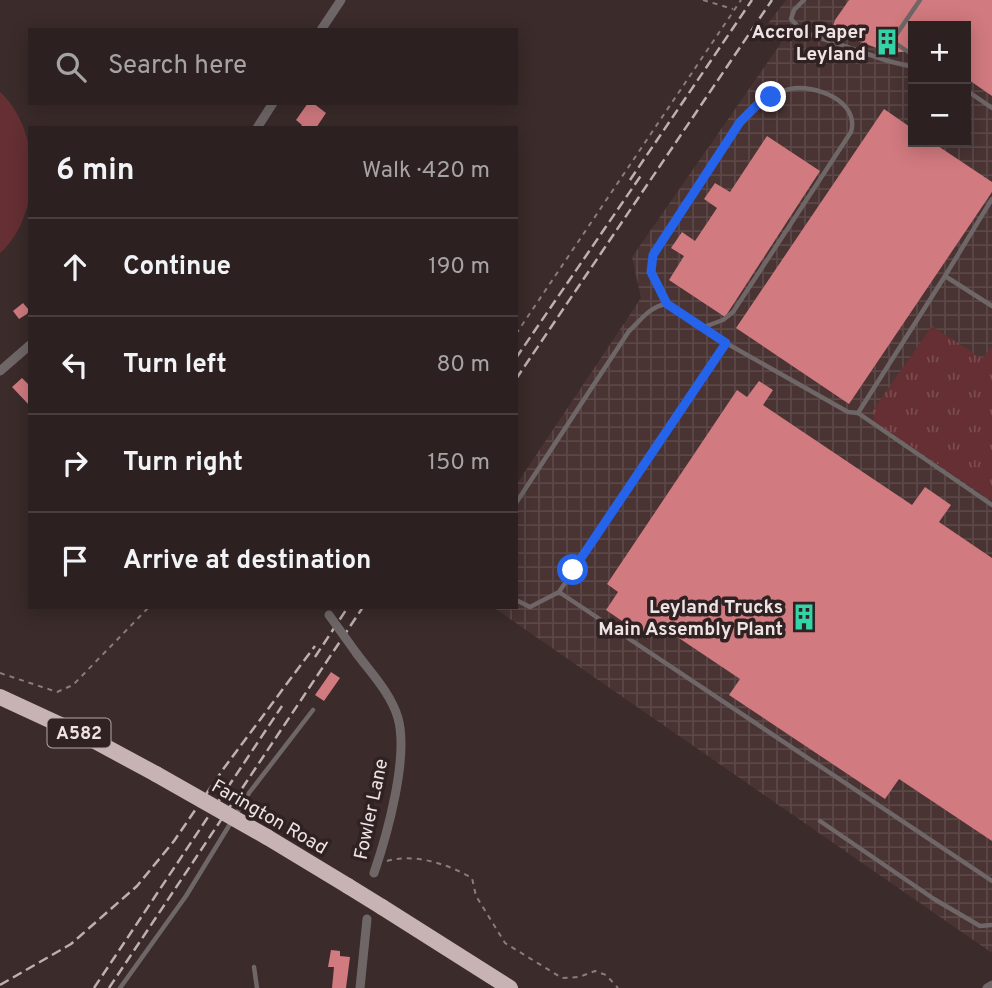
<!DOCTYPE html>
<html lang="en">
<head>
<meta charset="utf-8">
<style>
  body { margin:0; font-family:Overpass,sans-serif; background:#342829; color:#f1f3f6 }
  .controls { position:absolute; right:21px; top:21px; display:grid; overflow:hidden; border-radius:0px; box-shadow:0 4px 18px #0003 }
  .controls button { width:63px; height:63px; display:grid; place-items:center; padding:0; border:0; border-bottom:2px solid #483e3e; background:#2c2020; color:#f1f3f6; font:35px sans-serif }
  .stop { position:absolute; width:21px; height:21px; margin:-16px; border:5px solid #2563eb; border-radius:50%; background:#fff }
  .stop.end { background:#2563eb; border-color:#fff; box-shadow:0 2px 7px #0008 }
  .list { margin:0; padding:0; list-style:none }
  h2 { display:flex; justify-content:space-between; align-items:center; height:91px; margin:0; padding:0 28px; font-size:30px }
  h2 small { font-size:23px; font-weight:400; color:#a6a3a5 }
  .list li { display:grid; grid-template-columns:46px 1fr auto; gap:21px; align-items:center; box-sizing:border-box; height:98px; padding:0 28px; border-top:2px solid #483e3e }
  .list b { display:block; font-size:26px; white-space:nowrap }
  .list em { font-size:23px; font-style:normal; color:#a6a3a5 }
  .icon { flex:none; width:38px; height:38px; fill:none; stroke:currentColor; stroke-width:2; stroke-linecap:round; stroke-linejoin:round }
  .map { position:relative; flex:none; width:992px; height:988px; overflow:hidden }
  .search { position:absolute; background:#2c2020; box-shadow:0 4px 18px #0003; left:28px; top:28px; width:490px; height:77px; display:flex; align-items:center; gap:18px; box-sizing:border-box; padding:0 24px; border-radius:0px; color:#a6a3a5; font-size:26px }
  .panel { position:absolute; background:#2c2020; box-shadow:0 4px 18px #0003; left:28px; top:126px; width:490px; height:483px; border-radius:0px }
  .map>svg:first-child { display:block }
  .industrial { fill:url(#industrial-grid); fill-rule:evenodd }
  .park { fill:url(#park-tufts) }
  .garden { fill:#652f33 }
  .building { fill:#d17a7f }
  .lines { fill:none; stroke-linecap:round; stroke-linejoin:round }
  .path { stroke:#8b7d7d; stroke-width:2; stroke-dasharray:5 5; stroke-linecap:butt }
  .lane { stroke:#6f6767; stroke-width:4.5 }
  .street { stroke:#6f6767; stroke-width:9 }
  .highway { stroke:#c7b3b4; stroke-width:16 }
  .rail { stroke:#bcb0b0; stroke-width:2.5; stroke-dasharray:10 5; stroke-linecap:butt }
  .street-bridge { stroke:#6f6767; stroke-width:9 }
  .highway-bridge { stroke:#c7b3b4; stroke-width:16 }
  .route { stroke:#2563eb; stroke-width:9 }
  .labels { text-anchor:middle; stroke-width:7; stroke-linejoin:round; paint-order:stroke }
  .shield { fill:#302122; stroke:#b5a9a9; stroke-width:2 }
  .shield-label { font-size:18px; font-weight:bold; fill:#eee3e3 }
  .poi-label { font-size:19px; font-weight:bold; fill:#eee3e3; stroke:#302122; text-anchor:end }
  .street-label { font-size:19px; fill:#eee3e3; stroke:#302122 }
</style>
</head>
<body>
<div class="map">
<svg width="992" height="988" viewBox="0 0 992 988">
  <defs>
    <pattern id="industrial-grid" width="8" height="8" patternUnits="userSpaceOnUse" patternTransform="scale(1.75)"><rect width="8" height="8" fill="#493333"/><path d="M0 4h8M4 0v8" fill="none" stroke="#5b4747"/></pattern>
    <pattern id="park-tufts" width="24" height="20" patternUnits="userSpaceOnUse" patternTransform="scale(1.75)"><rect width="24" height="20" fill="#652f33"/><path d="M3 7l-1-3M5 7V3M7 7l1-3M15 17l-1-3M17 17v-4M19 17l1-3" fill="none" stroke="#7b4d50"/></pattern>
  </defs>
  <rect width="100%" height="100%" fill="#3b2b2b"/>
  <path class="industrial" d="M786 0H992V953L493 607H516V485L641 298 632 257 781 43 766 26ZM913 26H966V142H913Z"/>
  <path class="park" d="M932 326 982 359 992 346V501L874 421 873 410Z"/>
  <path class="garden" d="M0 92C42 130 42 216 0 253Z"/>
  <path class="building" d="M849 0H992V96L966 78V26H913V51L890 53 834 32 832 29 835 20Z
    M308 103H313L326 113 316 128H300L302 125 296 120Z
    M884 109 913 129V142H932L992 182V192L849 404 736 328Z
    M767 136 820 171 725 317 669 280 684 256 671 248 682 232 695 241 717 208 704 199 715 183 730 192Z
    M23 303 29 310 27 314 19 319 13 311Z
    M22 378 30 386V406L12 387Z
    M759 381 773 390 763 405 912 505 925 487 951 505 939 522 992 558V841L899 779 885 799 729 695 740 679 658 624 648 639 606 610 618 592 607 584 737 390 747 397Z
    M331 672 340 678 324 701 315 695Z
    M331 950 340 951V956L350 957 346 988H332L334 967H328Z"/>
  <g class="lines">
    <path class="path" d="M703 0 733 9
      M516 334 741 0
      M0 673 57 692 73 685 149 607
      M387 861C414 853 448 864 472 878L476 896 505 943 562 978 579 977 595 971 606 975 618 988"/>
    <path class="lane" d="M804 0 794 10 791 19 803 32 888 61 913 67
      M913 60 910 53 892 41 920 0
      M966 90 992 108
      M945 276 992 199
      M667 304 651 272 653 255 740 122C754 108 769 93 790 89 815 84 860 101 851 132L733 312 723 320 704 327
      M992 306 945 276 858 413 992 505
      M858 413 848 412 726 343 559 592 992 881
      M516 503 629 331C641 320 650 306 667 304L726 343
      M516 600 530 607 559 592
      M820 821 934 899 980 926 992 925
      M254 967 257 988
      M120 988 186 896 249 793 313 710"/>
    <path class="street" d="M321 30 341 0
      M257 128 273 103
      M0 371 30 345
      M357 654C372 674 391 694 398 718 409 757 387 835 374 873
      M360 988 367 919
      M987 988 992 985"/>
    <path class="highway" d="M0 697 93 740 156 774
      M267 837 348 886
      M382 907 510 988"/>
    <path class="rail" d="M630 180 752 0
      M516 358 642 174
      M516 379 772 0
      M315 657 348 607
      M0 985 71 944 137 886 174 841 224 768 315 646
      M94 988 282 706
      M109 988 363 607"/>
    <path class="street-bridge" d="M329 615 357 654"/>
    <path class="highway-bridge" d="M156 774 267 837
      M348 886 382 907"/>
  </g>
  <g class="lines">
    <path class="route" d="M573 570 726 343 667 304 651 272 653 255 740 122 758 104 771 97"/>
  </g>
  <defs>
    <g id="building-bare" transform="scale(2.1)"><path d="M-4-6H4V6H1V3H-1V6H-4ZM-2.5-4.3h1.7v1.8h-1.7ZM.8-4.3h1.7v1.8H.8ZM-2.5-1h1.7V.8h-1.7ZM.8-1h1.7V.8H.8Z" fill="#33d4a8" stroke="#302122" stroke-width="2.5" paint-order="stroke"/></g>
  </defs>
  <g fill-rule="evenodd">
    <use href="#building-bare" x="887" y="42"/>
    <use href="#building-bare" x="804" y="617"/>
  </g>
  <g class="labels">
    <rect class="shield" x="47.5" y="718.5" width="63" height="29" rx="5"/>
    <g class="shield-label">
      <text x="79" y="739">A582</text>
    </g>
    <g class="poi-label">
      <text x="866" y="38">Accrol Paper<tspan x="866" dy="22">Leyland</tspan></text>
      <text x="783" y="613">Leyland Trucks<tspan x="783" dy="22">Main Assembly Plant</tspan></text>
    </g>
    <g class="street-label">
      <text transform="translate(370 809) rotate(-78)" y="7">Fowler Lane</text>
      <text transform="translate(270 816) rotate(30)" y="7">Farington Road</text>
    </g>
  </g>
</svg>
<div class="controls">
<button>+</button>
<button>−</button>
</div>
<div class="stop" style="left:573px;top:570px"></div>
<div class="stop end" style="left:771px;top:97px"></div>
<div class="search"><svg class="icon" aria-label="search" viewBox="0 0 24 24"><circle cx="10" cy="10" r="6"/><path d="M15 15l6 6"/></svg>Search here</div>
<section class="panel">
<h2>6 min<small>Walk · 420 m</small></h2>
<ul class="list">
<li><svg class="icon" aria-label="ahead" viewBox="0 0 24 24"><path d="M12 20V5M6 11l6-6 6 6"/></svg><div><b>Continue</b></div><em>190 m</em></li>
<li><svg class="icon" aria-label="left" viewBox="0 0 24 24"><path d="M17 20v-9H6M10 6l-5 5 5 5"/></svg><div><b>Turn left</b></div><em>80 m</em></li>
<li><svg class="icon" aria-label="right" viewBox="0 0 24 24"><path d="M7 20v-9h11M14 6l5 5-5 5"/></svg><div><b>Turn right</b></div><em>150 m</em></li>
<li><svg class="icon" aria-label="arrive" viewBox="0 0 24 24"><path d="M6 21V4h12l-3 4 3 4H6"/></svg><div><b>Arrive at destination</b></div></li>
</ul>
</section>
</div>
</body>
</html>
